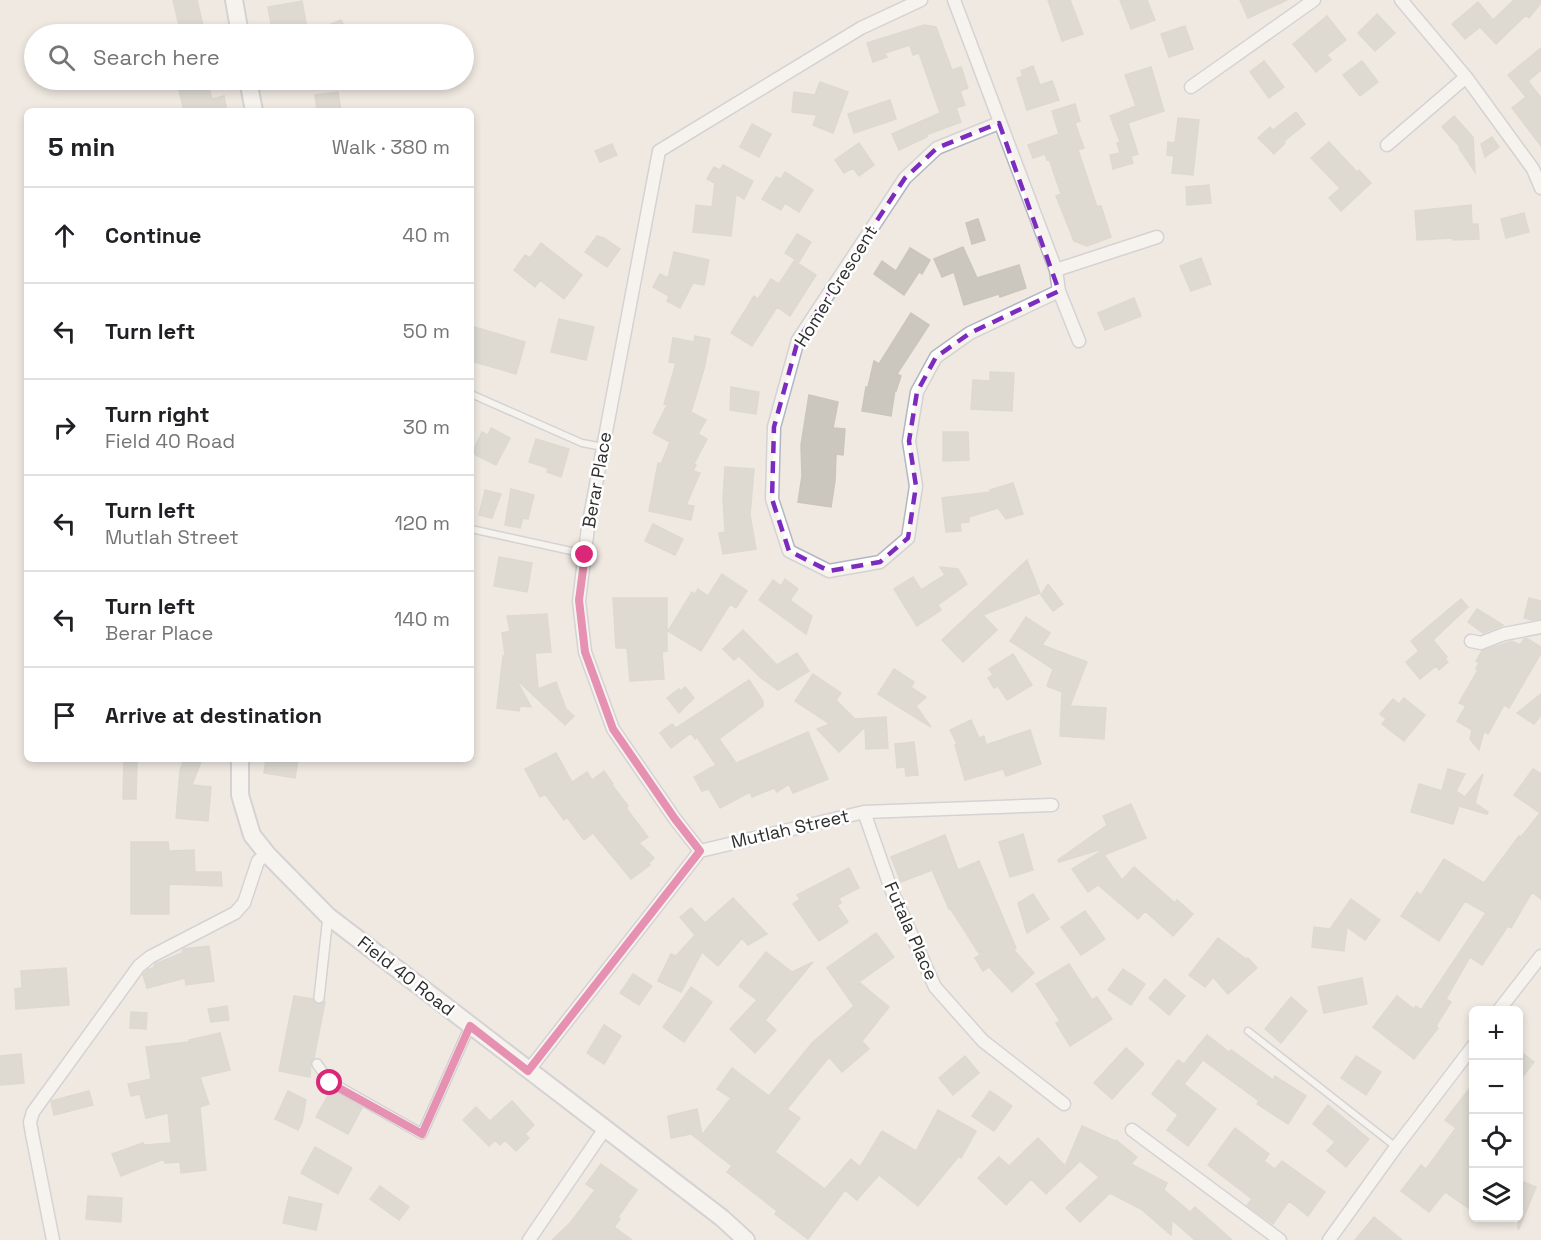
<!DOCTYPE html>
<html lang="en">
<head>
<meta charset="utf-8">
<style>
  body { margin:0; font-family:"Space Grotesk",sans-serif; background:#f6f6f6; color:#202124 }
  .controls { position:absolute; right:18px; bottom:18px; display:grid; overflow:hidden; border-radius:9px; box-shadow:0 3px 9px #0003 }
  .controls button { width:54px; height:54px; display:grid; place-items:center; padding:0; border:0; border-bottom:2px solid #e0e0e0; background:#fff; color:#202124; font:30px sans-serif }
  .stop { position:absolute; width:18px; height:18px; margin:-14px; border:4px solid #db2777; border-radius:50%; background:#fff }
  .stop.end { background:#db2777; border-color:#fff; box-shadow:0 2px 6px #0008 }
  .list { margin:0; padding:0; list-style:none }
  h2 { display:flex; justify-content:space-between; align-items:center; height:78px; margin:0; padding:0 24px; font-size:26px }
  h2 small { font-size:20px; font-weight:400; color:#757577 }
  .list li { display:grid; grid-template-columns:39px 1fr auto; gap:18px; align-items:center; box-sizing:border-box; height:96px; padding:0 24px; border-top:2px solid #e0e0e0 }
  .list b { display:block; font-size:22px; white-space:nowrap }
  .list p { margin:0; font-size:20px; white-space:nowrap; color:#757577 }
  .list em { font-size:20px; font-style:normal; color:#757577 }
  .icon { flex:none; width:33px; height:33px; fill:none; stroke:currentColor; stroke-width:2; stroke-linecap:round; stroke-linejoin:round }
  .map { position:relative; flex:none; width:1541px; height:1240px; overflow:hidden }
  .search { position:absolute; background:#fff; box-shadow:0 3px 9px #0003; left:24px; top:24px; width:450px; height:66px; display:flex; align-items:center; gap:15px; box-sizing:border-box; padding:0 21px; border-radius:33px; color:#757577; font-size:22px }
  .panel { position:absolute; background:#fff; box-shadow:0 3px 9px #0003; left:24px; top:108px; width:450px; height:654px; border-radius:9px }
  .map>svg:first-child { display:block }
  .building { fill:#cbc7bf; stroke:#cbc5ba; stroke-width:1.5 }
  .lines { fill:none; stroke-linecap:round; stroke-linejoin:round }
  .service-casing { stroke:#b4b7c1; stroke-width:9 }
  .pedestrian-casing { stroke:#b4b7c1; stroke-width:12 }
  .minor-casing { stroke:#b4b7c1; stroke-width:15 }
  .tertiary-casing { stroke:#b4b7c1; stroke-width:20 }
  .service { stroke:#fff; stroke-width:6 }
  .pedestrian { stroke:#fff; stroke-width:9 }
  .minor { stroke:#fff; stroke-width:12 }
  .tertiary { stroke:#fff; stroke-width:16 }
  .route { stroke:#db2777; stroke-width:8 }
  .marked { fill:none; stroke:#7b2cbf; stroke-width:4.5; stroke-dasharray:12 8; stroke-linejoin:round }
  .labels { text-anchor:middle; stroke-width:5; stroke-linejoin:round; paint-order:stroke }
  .street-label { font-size:18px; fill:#2e2e2e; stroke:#fff }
</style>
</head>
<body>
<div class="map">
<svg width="1541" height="1240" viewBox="0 0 1541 1240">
  <rect width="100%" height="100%" fill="#efe9e1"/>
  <path class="building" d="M173 0H197L204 30 181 34Z
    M1048 0H1070L1083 34 1062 41Z
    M1120 0H1147L1155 20 1131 29Z
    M1240 0H1287L1248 18Z
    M1514 0H1541V3L1529 18 1526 15 1496 44 1480 27 1465 39 1452 24 1478 2 1493 20Z
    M302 1 308 34 341 20 348 34H273L268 7Z
    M1377 14 1395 33 1375 51 1358 33Z
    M1327 16 1346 40 1327 55 1331 60 1316 72 1293 44Z
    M924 25 936 27 952 70 961 67 968 88 960 91 965 105 956 108 961 122 926 135 927 137 899 150 892 134 940 113 919 53 913 55 910 45 885 53 887 57 873 62 867 43Z
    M1185 26 1193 49 1169 57 1161 34Z
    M1541 48V70L1528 81 1541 98V146L1512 108 1526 97 1508 75Z
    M1264 61 1284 87 1269 98 1250 72Z
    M1362 61 1378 82 1360 96 1343 75Z
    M1033 66 1040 85 1052 81 1059 100 1027 110 1017 78 1023 76 1021 71Z
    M1151 67 1164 111 1128 123 1138 154 1131 156 1133 163 1113 169 1110 155 1120 153 1117 143 1120 142 1110 116 1136 106 1125 75Z
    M201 80H206L212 99 224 96 227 111H184L178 86Z
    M820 82 848 92 833 133 813 125 817 115 792 112 794 92 815 95Z
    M338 92 341 111H317L315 95Z
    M890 100 896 119 854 133 848 114Z
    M1075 104 1080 121 1075 123 1084 148 1078 150 1097 207 1101 206 1111 237 1087 246 1074 241 1056 196 1061 194 1049 159 1047 160 1045 154 1033 158 1028 145 1059 134 1052 111Z
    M1296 112 1305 124 1283 142 1285 143 1274 154 1258 138 1270 127 1273 130Z
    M1454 116 1473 137 1475 172 1459 148 1460 147 1442 127Z
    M1178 118 1199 120 1193 175 1172 173 1174 156 1167 155 1168 142 1175 143Z
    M752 124 771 134 759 157 740 147Z
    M1492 137 1499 147 1485 157 1481 144Z
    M1329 142 1357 172 1359 170 1371 183 1341 211 1329 198 1340 188 1311 158Z
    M859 143 874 165 859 176 853 168 844 173 835 160Z
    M612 144 617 155 600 162 595 151Z
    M723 165 753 181 744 199 736 194 731 236 693 232 696 205 712 207 715 183 707 179 714 167 720 170Z
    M785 172 813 190 799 212 785 203 781 210 762 199 776 177 781 179Z
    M1209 185 1211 203 1187 205 1186 187Z
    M1471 205 1472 224H1478L1479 239 1453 240V238L1417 240 1415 211Z
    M1524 213 1529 232 1506 238 1501 219Z
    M978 219 985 240 972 244 966 223Z
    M797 234 811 242 799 262 785 253Z
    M597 236 604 238 620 249 607 267 585 252Z
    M541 243 582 275 564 299 540 280 535 287 514 270 525 255 530 258Z
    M963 247 977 278 1019 265 1026 288 1000 297 999 294 964 305 954 272 942 277 934 259Z
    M910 248 930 260 922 274 919 272 904 295 874 274 882 261 896 271Z
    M674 252 709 260 704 285 693 283 680 308 667 301 669 296 653 287 660 274 668 278Z
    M1201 258 1211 284 1191 291 1180 266Z
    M794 261 816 275 790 316 777 307 752 346 731 333 754 296 758 299 771 279 779 284Z
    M1134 298 1141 316 1105 330 1098 313Z
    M911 313 929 325 897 374 901 376 896 391 895 390 891 416 862 411 866 387H868L874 361 879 364Z
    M559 319 594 327 586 360 551 352Z
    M471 326 525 342 516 374 471 361Z
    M695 336 710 339 704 369 691 412 706 420 698 434 707 439 694 464 696 465 693 471 700 473 686 505 694 506 691 520 649 511 658 463 661 464 670 442 653 433 667 405 664 404 676 363 669 362 673 338 694 342Z
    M990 372 1014 373 1012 411 971 409 973 380 990 381Z
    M731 387 759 392 756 414 730 410Z
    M809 395 838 402 833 428 845 429 843 455 836 454 835 481 831 507 798 502 802 476 801 445Z
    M491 428 510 438 496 465 472 453 482 432 488 435Z
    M943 432H968L969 460 943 461Z
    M536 439 569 449 561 477 547 472 548 468 529 462Z
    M725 467 754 469 750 515 756 549 723 554 719 533 725 532 723 498Z
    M1013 483 1023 514 1006 519 998 508 969 517V522L960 523 961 531 946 532 942 498 991 492 990 490Z
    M511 489 534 495 528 519 523 518 520 528 505 525Z
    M485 490 501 494 492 518 479 515Z
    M653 524 683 539 675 555 645 541Z
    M499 557 532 563 527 592 494 586Z
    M1027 560 1040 593 983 615 997 630 963 662 942 640Z
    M940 567 958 569 967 584 938 605 941 610 917 626 894 589 913 577 921 590 945 575Z
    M722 574 747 591 736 608 730 604 701 651 668 631 692 592 695 594 698 589 708 596Z
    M785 579 798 589 790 600 812 616 806 634 759 600 773 580 781 586Z
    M1048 584 1063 604 1053 611 1041 595Z
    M613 598H667V651L662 652 664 679 630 681 627 648H616Z
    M1529 598 1541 601V619L1532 620 1524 618Z
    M1461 599 1468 607 1433 640 1447 657 1445 659 1448 662 1439 670 1436 666 1420 679 1406 662 1419 651 1411 641Z
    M1477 609 1503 625 1483 633 1468 622Z
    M547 614 551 652 535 653 538 689 556 682 566 709 574 716 565 725 516 679 531 707 520 706 519 711 497 708 503 656 506 662 502 633 510 631 507 616Z
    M1026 617 1050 633 1042 645 1087 662 1070 706 1106 708 1104 739 1060 736 1062 692 1047 686 1053 669 1010 641Z
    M743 630 777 665 797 653 809 671 778 690 761 678 739 656 734 660 723 649Z
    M1526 638 1541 647V653L1509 708 1504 705 1488 734 1484 731 1479 750 1470 739 1472 730 1457 721 1466 706 1459 703 1478 670 1476 669 1479 663 1476 661 1482 651 1512 641 1520 645 1524 639Z
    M1013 654 1032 685 1007 700 998 686 994 688 988 678 993 675 989 669Z
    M894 669 914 682 911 687 926 697 916 706 931 727 878 694Z
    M813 674 841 693 836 700 855 719 886 717 888 748 866 749 865 727 839 752 817 729 830 724 795 701Z
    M749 680 763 701V706L719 739 736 763 808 732 828 779 793 793 789 784 777 792 774 788 752 797 750 792 720 808 709 789 702 791 694 777 716 765 697 737 695 739 691 733 671 748 660 733 672 724 676 728Z
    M685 687 694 698 679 713 667 698 679 689 681 691Z
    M1541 694V715L1534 724 1517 713Z
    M1404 698 1425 715 1404 741 1382 724 1386 719 1380 714 1393 699 1399 704Z
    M971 720 979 738 984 736 986 745 1030 730 1041 764 1006 776 1003 769 965 780 955 745 957 744 950 730Z
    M914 742 918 775 906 776 905 767 897 768 895 744Z
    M556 753 572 782 587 772 592 780 604 771 613 784 612 785 628 806 626 808 648 837 639 843 654 858 649 863 650 865 631 879 593 833 584 840 567 817 564 820 545 794 540 797 525 769Z
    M184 759H202L192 785 211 787 208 821 176 818 180 771Z
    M266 759H298L295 778 264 773Z
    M124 761 137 762 136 799H123Z
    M1448 769 1465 774 1456 791 1465 797 1483 774 1475 803 1488 812 1487 814 1459 806 1453 824 1411 812 1419 784 1442 791Z
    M1533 769 1541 774V899L1532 892 1511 928 1508 926 1482 965 1470 957 1446 999 1451 1002 1436 1026 1438 1028 1414 1059 1373 1027 1397 996 1414 1009 1416 1006 1421 1010 1486 913 1465 901 1439 941 1401 916 1417 892 1421 895 1444 859 1484 883 1519 836 1521 837 1540 813 1514 795Z
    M1131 804 1146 838 1104 855 1122 880 1134 867 1175 903 1177 900 1193 914 1173 936 1145 911 1138 919 1098 885 1088 892 1072 869 1100 852 1099 850 1059 862 1058 860 1107 825 1103 816Z
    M1023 834 1033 870 1010 877 999 842Z
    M945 835 958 870 979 861 1016 948 1014 950 1034 973 1012 992 989 967 983 971 975 958 980 955 950 908 949 909 932 870 901 882 891 857Z
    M131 842H168L169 851 194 850 195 872H221L222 886 169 884V914H131Z
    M849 868 859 888 839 898 841 903 837 905 848 922 819 941 793 904 800 899 797 895Z
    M1033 894 1049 919 1027 933 1018 903Z
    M733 898 767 934 748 945 742 938 718 966 702 952 681 992 658 981 671 954 676 956 695 935 680 917 691 908 705 923Z
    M1351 899 1380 920 1365 940 1347 927 1344 951 1312 947 1314 927 1330 929Z
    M1085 911 1105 939 1081 955 1061 927Z
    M876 933 894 957 859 982 889 1007 862 1041 869 1049 842 1072 829 1057 787 1109 800 1118 775 1152 825 1189 851 1159 860 1167 882 1131 916 1151 938 1110 976 1131 961 1158 959 1156 918 1206 879 1175 857 1200 845 1190 808 1239 775 1214 777 1211 727 1172 732 1166 691 1134 671 1138 668 1116 697 1109 702 1135 731 1098 717 1089 732 1068 769 1096 812 1043 854 1006 827 968Z
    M1218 938 1246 959 1248 958 1257 968 1228 994 1213 977 1205 987 1189 975Z
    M209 946 214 981 186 985 185 978 147 988 143 975 148 969 153 968 155 964 182 953 183 949Z
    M766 952 792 972 813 962 765 1020 776 1030 755 1053 730 1029 757 1000 739 986Z
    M1069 964 1092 1000 1097 997 1112 1019 1070 1046 1056 1023 1060 1021 1036 984Z
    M66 968 69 1005 16 1009 15 989 22 988 21 971Z
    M1123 969 1145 984 1131 1005 1108 990Z
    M633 974 652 986 639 1005 620 993Z
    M1362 978 1367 1004 1324 1013 1318 987Z
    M1165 979 1185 996 1169 1015 1149 998Z
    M691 987 712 1002 684 1042 663 1027Z
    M294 996 313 999 318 1005 325 1002 314 1058 311 1062 310 1077 279 1071Z
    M1291 997 1307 1011 1281 1043 1265 1029Z
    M227 1006 229 1020 211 1022 208 1009Z
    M131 1012 147 1013 146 1029 130 1028Z
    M604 1025 621 1036 604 1064 587 1053Z
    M220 1033 230 1070 200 1077 209 1104 200 1107 206 1170 181 1173 180 1162 165 1163 164 1159 121 1176 112 1154 143 1143 144 1145 171 1143 168 1113 146 1118 140 1094 131 1096 128 1084 151 1079 146 1047 189 1042V1040Z
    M1207 1035 1229 1052 1231 1050 1273 1080 1275 1076 1306 1096 1288 1124 1257 1104 1259 1101 1203 1060 1184 1084 1216 1109 1188 1146 1167 1130 1178 1115 1152 1094 1178 1060 1184 1064Z
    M1126 1048 1144 1064 1112 1099 1094 1083Z
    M1518 1050 1534 1062 1518 1083Z
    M21 1054 24 1083 0 1085V1056Z
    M965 1056 979 1073 953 1095 939 1078Z
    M1356 1056 1381 1072 1366 1095 1341 1078Z
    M1473 1084V1211L1445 1192 1429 1212 1401 1191 1421 1165 1426 1169 1456 1128 1445 1120Z
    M331 1090 362 1108 348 1134 316 1117Z
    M89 1091 93 1105 54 1115 51 1101Z
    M288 1091 306 1100 302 1122 298 1130 275 1119Z
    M990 1091 1012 1106 994 1131 972 1116Z
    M512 1101 534 1125 525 1134 529 1138 516 1151 505 1140 500 1145 495 1140 489 1146 463 1120 476 1107 490 1121Z
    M1328 1105 1369 1139 1346 1167 1327 1151 1335 1142 1313 1124Z
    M1082 1126 1115 1141 1116 1140 1137 1157 1131 1164 1167 1183 1164 1190 1190 1212 1195 1207 1232 1240H1195L1172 1220 1171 1235 1141 1209 1110 1193 1080 1222 1066 1208 1099 1177 1080 1161 1046 1194 1031 1179 1006 1205 978 1178 999 1157 1009 1166 1038 1138 1065 1166Z
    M1235 1128 1269 1154 1264 1161 1275 1169 1282 1161 1325 1192 1308 1216 1289 1201 1273 1224 1247 1205 1252 1199 1208 1165Z
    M315 1147 352 1168 338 1194 301 1173Z
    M601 1164 637 1190 618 1217 620 1219 614 1227 632 1240H552L570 1223 595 1190 586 1184Z
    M1518 1180 1536 1187 1519 1229H1518Z
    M380 1186 409 1207 399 1220 370 1199Z
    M88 1196 122 1198 121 1222 86 1219Z
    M289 1197 322 1204 316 1230 283 1223Z
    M1374 1217 1402 1240H1355Z"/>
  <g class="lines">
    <g class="service-casing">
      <path id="service" d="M471 394 582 443 603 447
        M471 529 585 554
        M1248 1031 1396 1147"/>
    </g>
    <g class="pedestrian-casing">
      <path id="pedestrian" d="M319 998 328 916
        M317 1064 330 1082 422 1134 470 1026"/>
    </g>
    <g class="minor-casing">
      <path id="minor" d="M954 0 1056 270 1059 291 1079 341
        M1401 0 1466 77 1533 169 1541 188
        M1191 87 1314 0
        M999 123 937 148 905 178 798 340 774 427 772 499 789 551 829 571 880 562 908 538 916 486 909 441 917 392 936 357 970 333 1059 291
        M1387 145 1466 77
        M1056 270 1157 237
        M1471 641 1481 643 1504 634 1541 627
        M864 812 891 889 935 987 983 1041 1064 1104
        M700 851 675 819 613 729 585 652 579 601 588 527 659 151 861 28 921 0
        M1499 1010 1541 956
        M528 1071 700 851 864 812 1052 805
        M1132 1130 1280 1240
        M53 1240 32 1134 30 1122 33 1112 139 966 150 957 235 913 244 903 258 861 267 854
        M529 1240 604 1130
        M1329 1240 1396 1147 1474 1045"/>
    </g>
    <g class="tertiary-casing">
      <path id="tertiary" d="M234 0 240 34
        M248 80 254 111
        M240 759V795L252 835 267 854 328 916 722 1218 746 1240"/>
    </g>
    <use href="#service" class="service"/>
    <use href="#pedestrian" class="pedestrian"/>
    <use href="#minor" class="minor"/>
    <use href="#tertiary" class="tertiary"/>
  </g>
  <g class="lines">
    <path class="route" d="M330 1083 422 1134 470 1026 528 1071 700 851 675 819 613 729 585 652 579 600 585 555"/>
  </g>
  <path d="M0 0H1541V1240H0ZM999 123 1059 291 970 333 936 357 917 392 909 441 916 486 908 538 880 562 829 571 789 551 772 499 774 427 798 340 905 178 937 148Z" fill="#efe9e1" fill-opacity=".55" fill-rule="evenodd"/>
  <path class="marked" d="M999 123 1059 291 970 333 936 357 917 392 909 441 916 486 908 538 880 562 829 571 789 551 772 499 774 427 798 340 905 178 937 148Z"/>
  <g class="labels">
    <g class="street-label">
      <text transform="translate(836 286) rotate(-58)" y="6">Homer Crescent</text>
      <text transform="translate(597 480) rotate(-80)" y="6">Berar Place</text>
      <text transform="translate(790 829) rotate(-13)" y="6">Mutlah Street</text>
      <text transform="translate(911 931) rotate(66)" y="6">Futala Place</text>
      <text transform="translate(406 976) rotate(38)" y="6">Field 40 Road</text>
    </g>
  </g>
</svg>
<div class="controls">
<button>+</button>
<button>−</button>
<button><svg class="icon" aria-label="locate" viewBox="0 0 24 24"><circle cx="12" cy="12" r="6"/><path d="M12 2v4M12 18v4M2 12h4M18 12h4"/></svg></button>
<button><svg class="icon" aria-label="layers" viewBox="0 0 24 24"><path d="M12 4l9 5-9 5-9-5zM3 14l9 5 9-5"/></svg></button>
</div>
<div class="stop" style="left:330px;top:1083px"></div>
<div class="stop end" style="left:585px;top:555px"></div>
<div class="search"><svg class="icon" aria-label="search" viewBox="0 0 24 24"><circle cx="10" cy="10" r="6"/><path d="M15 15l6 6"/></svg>Search here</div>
<section class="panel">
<h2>5 min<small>Walk · 380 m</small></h2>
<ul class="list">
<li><svg class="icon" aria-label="ahead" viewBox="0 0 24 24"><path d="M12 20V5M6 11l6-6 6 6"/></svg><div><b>Continue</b></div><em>40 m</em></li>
<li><svg class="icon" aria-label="left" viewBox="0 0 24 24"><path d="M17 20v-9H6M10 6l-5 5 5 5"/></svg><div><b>Turn left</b></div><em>50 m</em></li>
<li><svg class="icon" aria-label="right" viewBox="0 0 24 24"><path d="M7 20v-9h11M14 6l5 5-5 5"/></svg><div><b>Turn right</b><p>Field 40 Road</p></div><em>30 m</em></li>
<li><svg class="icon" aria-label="left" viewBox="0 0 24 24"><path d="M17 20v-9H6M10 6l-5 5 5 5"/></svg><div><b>Turn left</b><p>Mutlah Street</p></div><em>120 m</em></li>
<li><svg class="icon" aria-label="left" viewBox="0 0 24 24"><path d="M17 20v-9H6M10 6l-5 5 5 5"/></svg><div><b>Turn left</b><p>Berar Place</p></div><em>140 m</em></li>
<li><svg class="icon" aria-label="arrive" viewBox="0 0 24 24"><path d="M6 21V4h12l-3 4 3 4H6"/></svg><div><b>Arrive at destination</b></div></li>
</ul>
</section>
</div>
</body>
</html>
